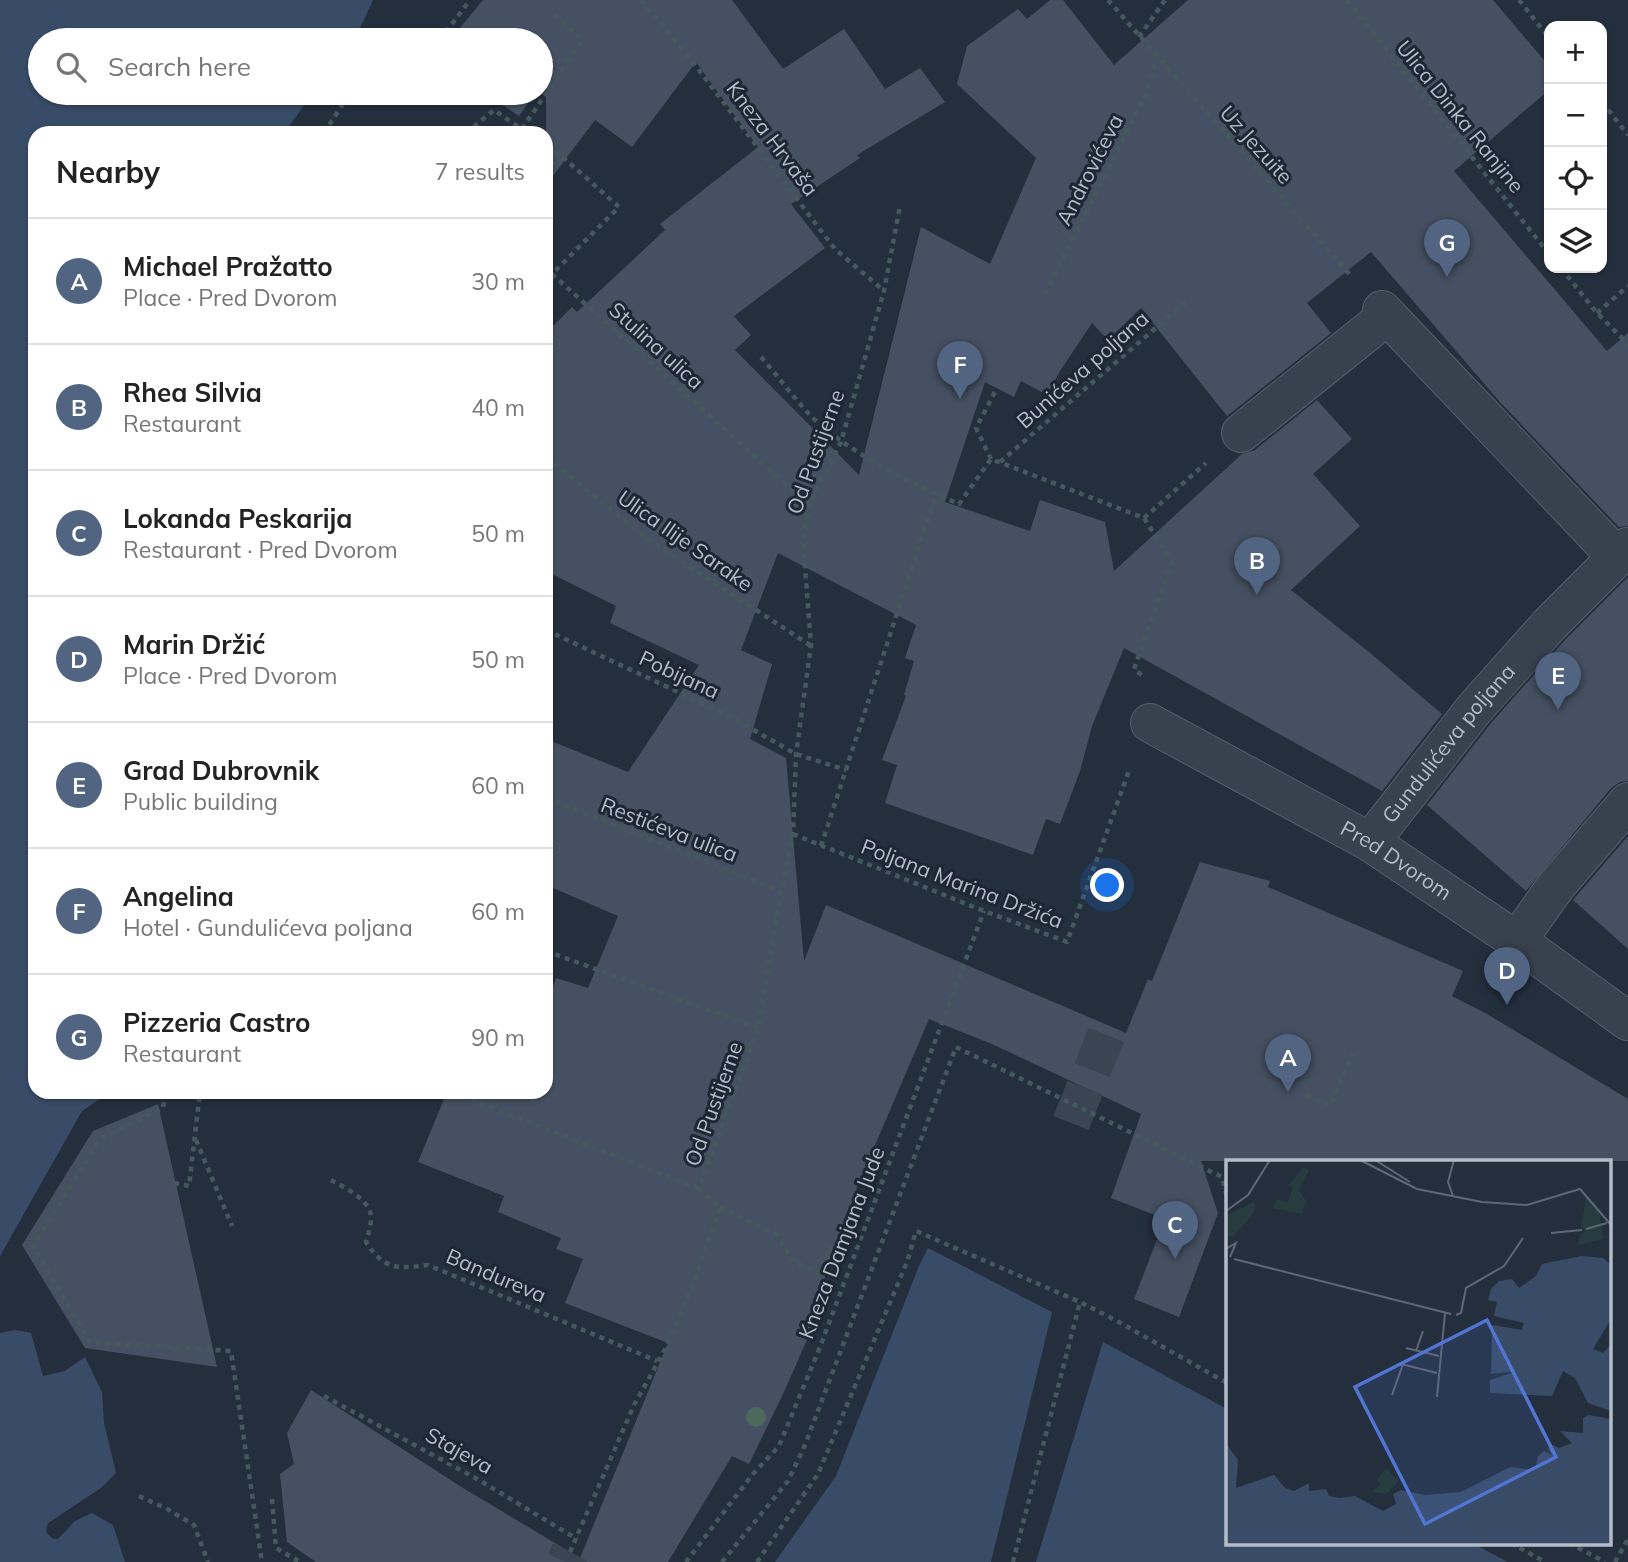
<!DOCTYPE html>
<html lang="en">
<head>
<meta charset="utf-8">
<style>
  body { margin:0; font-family:Mulish,sans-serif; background:#f2f2f2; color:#222 }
  .controls { position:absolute; right:21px; top:21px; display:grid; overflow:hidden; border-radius:14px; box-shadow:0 2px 5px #0004 }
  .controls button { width:63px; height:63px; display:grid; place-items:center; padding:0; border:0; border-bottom:2px solid #e0e0e0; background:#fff; color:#222; font:35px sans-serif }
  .you { position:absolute; left:1108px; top:886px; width:24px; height:24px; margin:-18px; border:5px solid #fff; border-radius:50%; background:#1a73e8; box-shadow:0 0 0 10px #1a73e833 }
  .badge { display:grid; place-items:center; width:46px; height:46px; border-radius:50%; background:#516482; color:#fff; font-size:23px; font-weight:700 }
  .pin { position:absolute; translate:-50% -58px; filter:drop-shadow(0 2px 4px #0008) }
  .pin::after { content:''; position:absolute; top:37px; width:24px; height:21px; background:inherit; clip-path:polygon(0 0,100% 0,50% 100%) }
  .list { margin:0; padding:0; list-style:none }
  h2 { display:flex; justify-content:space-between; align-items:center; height:91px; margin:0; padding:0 28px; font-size:30px }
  h2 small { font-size:23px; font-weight:400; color:#767676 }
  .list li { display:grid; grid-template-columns:46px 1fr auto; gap:21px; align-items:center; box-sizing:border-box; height:126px; padding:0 28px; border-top:2px solid #e0e0e0 }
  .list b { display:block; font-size:26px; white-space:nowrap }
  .list p { margin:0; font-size:23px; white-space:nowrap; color:#767676 }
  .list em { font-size:23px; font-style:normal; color:#767676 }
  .icon { flex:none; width:38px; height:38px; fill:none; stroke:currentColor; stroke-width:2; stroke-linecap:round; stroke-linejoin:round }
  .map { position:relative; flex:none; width:1628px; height:1562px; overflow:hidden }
  .search { position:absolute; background:#fff; box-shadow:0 2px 5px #0004; left:28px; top:28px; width:525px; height:77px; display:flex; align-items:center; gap:18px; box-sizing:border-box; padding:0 24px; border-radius:38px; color:#767676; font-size:26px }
  .panel { position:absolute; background:#fff; box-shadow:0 2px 5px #0004; left:28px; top:126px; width:525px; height:973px; border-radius:21px }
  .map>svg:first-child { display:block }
  .water { fill:#394c67 }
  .building { fill:#455162 }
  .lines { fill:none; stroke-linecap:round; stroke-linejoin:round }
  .pedestrian-tunnel { stroke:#3a4453; stroke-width:38; stroke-dasharray:38 19; stroke-linecap:butt }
  .pedestrian-casing { stroke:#565f6c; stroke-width:40 }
  .path { stroke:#44595c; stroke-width:4.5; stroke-dasharray:5 5; stroke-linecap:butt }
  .pedestrian { stroke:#38414e; stroke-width:38 }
  .tree { fill:#4b6a5d }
  .labels { text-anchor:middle; stroke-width:6; stroke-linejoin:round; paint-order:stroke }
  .street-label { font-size:21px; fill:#b4bcc9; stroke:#1d2633 }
  .inset-river { fill:none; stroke:#394c67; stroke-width:3.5 }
  .inset-road { fill:none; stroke:#5e6776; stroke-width:2 }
  .view { fill:#5274d3; fill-opacity:0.15; stroke:#5274d3; stroke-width:3.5 }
  .inset-edge { fill:none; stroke:#b4bcc9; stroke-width:3.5 }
</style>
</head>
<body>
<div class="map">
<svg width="1628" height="1562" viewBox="0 0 1628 1562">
  <rect width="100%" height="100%" fill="#242f3e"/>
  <path class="water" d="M0 0H373L362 24 351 40H40V93H313L284 133H35V1092H110L82 1111 0 1256Z
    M928 1248 1052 1312 991 1562H775L836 1476 919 1266Z
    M16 1330 31 1333 43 1376 65 1371 85 1357 102 1392 104 1423 116 1473 101 1488 48 1523 46 1532 53 1539H58L75 1521 92 1513 113 1525 125 1562H0V1333Z
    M1103 1342 1227 1409V1543H1472L1508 1562H1036Z"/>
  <path class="building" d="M483 0H732L783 69 844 29 885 89 920 68 945 102 857 155 860 158 791 204 825 248 734 316 751 335 735 350 859 475 921 227 990 264 1036 158 957 84 967 46 1018 9 1027 19 1050 0H1063L1114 65 1188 0H1493L1549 66V90L1454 171 1607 351 1628 333V526L1619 527 1500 402 1371 252 1307 303 1331 333 1227 416 1141 308 1108 340 1092 323 1060 371 1047 395 1021 381 1014 397 985 382 945 502 1030 531 1040 500 1105 522 1114 571 1242 454 1255 450 1317 400 1352 439 1313 474 1360 526 1291 590 1369 652 1442 714 1382 791 1124 648 1092 726 1080 771 1060 824 1046 819 1033 855 885 803 897 765 882 760 906 696 904 695 914 661 905 658 916 625 778 553 741 650 772 664 750 739 786 758 804 961 826 905 1126 1033 1148 979 1152 981 1200 862 1270 881 1268 887 1463 971 1452 996 1487 1014 1628 1099V1161H1201L1218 1213 1179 1317 1134 1299 1165 1219 1111 1198 1141 1114 992 1044 929 1019 858 1185 824 1280 832 1283 784 1392 749 1464 732 1456 668 1562H316L287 1542 280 1474 294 1464 287 1433 311 1390 463 1488 580 1558 668 1343 565 1303 583 1259 556 1249 561 1238 498 1212 504 1196 418 1162 447 1092H546V1008L556 978 588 988 618 916 546 885V739L628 772 699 665 610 623 616 606 546 571V333L572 307 577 312 665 230 660 224 758 147 696 62 632 147 595 120 546 185V77L541 85V40H450Z
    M485 93H535L519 116Z
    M1628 577V781L1620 782 1611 788 1526 891 1427 805 1492 722 1566 639Z
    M1628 836V949L1573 900Z
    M158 1104 217 1367 85 1348 22 1245 93 1131Z"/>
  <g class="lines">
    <path class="pedestrian-tunnel" d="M1071 1123 1110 1026
      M565 1562 570 1552"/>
    <g class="pedestrian-casing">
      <g id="pedestrian">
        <path d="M1382 310 1617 557"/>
        <path d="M1241 433 1387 316"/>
        <path id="s1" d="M1150 723 1370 842 1517 941 1628 1021"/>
        <path id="s2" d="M1370 842 1475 708 1550 624 1627 547"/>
        <path d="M1517 941 1556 886 1628 802"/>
      </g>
    </g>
    <path class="path" d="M641 0 692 61 835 249 884 291
      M1108 0 1351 276
      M1347 0 1549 254
      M1519 0 1549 38
      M1139 37 1165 0
      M384 40 386 38 388 40
      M440 40 470 0
      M1602 102 1628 135
      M522 129 582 40 554 14
      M324 133 350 93
      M466 133 494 110 527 133
      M546 146 565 159 619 207 552 274 809 505
      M1561 268 1597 313 1628 344
      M1045 294 1147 92 1157 59
      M1597 313 1628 286
      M761 357C778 376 793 397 810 415 842 449 916 486 959 504L991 459 1144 518 1172 562 1134 669 1143 676
      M546 457 650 541 810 645
      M991 459 976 428 997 388
      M1000 462 1186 302
      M1144 518 1206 463
      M546 630 727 715 796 754 846 770
      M546 798 781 891
      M793 834 984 911 1067 942 1130 768
      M821 846 936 494
      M546 951 758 1028
      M165 1092 163 1108 101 1138 33 1246 90 1342 231 1351 262 1562
      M452 1092 699 1189
      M1306 1096 1330 1106 1353 1054
      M196 1140 232 1226
      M331 1180C345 1188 372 1200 371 1219 371 1226 368 1235 366 1242 384 1270 397 1269 428 1265L657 1361
      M174 1183 189 1186 200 1092
      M720 1207 777 1235 794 1262 821 1274 831 1248 834 1250
      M324 1396 479 1480 577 1539
      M139 1496 167 1509 194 1525 208 1562
      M272 1499 276 1548 300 1562
      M1511 1543 1545 1562
      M1569 1543 1605 1562
      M570 1552 634 1405 667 1346 693 1285 720 1207 699 1189 758 1028 781 891 793 834 796 754 811 645 803 541 809 505 841 442 884 291 900 206
      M686 1562 752 1475 779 1446 820 1347 984 911
      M722 1562 788 1481 805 1445 956 1047 1222 1177 1227 1197
      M757 1562 818 1474 907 1262 916 1231 1080 1302 1117 1321 1227 1383
      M1013 1562 1080 1302
      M1615 1562 1628 1539"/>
    <use href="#pedestrian" class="pedestrian"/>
  </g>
  <circle class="tree" cx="756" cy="1417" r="10"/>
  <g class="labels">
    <g class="street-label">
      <text transform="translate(1460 117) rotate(51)" y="7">Ulica Dinka Ranjine</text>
      <text transform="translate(772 139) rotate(53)" y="7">Kneza Hrvaša</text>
      <text transform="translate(1256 145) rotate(48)" y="7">Uz Jezuite</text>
      <text transform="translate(1090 170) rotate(-63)" y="7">Androvićeva</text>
      <text transform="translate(656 346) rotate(42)" y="7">Stulina ulica</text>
      <text transform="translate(1083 370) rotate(-41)" y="7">Bunićeva poljana</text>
      <text transform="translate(816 452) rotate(-70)" y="7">Od Pustijerne</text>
      <text transform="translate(685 541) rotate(35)" y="7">Ulica Ilije Sarake</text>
      <text transform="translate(679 675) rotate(25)" y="7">Pobijana</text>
      <text dy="7" stroke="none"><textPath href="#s2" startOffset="126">Gundulićeva poljana</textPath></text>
      <text transform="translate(669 830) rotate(21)" y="7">Restićeva ulica</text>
      <text dy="7" stroke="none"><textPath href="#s1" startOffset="282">Pred Dvorom</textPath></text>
      <text transform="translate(962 884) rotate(21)" y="7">Poljana Marina Držića</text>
      <text transform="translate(714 1104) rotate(-70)" y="7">Od Pustijerne</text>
      <text transform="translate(842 1243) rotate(-69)" y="7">Kneza Damjana Jude</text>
      <text transform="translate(496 1276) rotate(23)" y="7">Bandureva</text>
      <text transform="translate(459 1451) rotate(29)" y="7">Stajeva</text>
    </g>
  </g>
  <g transform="translate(1226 1160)">
    <rect width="385" height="385" fill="#242f3e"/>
    <path d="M77 7 83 10 73 30 80 41 76 54 47 48 51 39 61 43 67 27 63 25ZM360 36 374 54 377 79 352 85 355 73 360 72 355 67ZM27 42 30 46 25 56 7 77 0 75V56ZM160 308 173 321 160 334 146 332 155 324 151 320Z" fill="#263c3f"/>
    <path d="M356 96 377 98 385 105V159L367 189 377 193 385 185V251L362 243 349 218 337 211 326 236 264 233V220L291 211 265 214 266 165 296 170 298 163 268 156 271 142 262 140 265 129 273 121 286 119 293 128 310 116 316 104ZM363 255 385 259V385H0V284L12 300 10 328 48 315 59 328 68 331 83 323V331L100 329 103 336 114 338 129 336 157 351 170 344 167 334 175 330 199 335 235 332 284 307 309 310 312 296 318 291 326 295 322 289 327 285 333 288 346 283 334 271 357 273V258Z" fill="#394c67"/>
    <path class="inset-river" d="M297 166 307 179 385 229M298 167 385 209M330 181 385 200"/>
    <path class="inset-road" d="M134 0 191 29 256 42 301 45 354 29 385 65M149 0 184 22M227 36 222 22 228 0M0 51 22 35 44 0M360 69 381 63M325 73 356 70M0 89 10 83 4 97M8 99 225 154M230 155 235 153 240 128 278 106 297 78M180 188 213 196M190 191 197 171M175 204 211 213M166 235 177 204M211 237 219 153"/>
    <path class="view" d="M261 160 330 297 199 364 129 227Z"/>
    <rect width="385" height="385" class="inset-edge"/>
  </g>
</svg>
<div class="controls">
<button>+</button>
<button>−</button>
<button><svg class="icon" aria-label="locate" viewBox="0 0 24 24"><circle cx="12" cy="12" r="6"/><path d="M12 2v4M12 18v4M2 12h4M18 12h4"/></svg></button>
<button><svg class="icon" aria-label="layers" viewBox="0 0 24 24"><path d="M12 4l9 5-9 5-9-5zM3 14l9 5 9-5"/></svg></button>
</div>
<div class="you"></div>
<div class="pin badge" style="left:1288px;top:1092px">A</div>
<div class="pin badge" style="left:1257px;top:595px">B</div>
<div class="pin badge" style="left:1175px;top:1259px">C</div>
<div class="pin badge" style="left:1507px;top:1005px">D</div>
<div class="pin badge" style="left:1558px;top:710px">E</div>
<div class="pin badge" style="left:960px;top:399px">F</div>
<div class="pin badge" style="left:1447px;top:277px">G</div>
<div class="search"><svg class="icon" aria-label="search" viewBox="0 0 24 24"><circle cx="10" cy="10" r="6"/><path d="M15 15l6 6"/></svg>Search here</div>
<section class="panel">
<h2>Nearby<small>7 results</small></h2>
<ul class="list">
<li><span class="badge">A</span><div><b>Michael Pražatto</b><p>Place · Pred Dvorom</p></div><em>30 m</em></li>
<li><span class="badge">B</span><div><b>Rhea Silvia</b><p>Restaurant</p></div><em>40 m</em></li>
<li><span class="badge">C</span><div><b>Lokanda Peskarija</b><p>Restaurant · Pred Dvorom</p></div><em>50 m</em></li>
<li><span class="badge">D</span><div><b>Marin Držić</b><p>Place · Pred Dvorom</p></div><em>50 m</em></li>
<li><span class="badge">E</span><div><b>Grad Dubrovnik</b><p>Public building</p></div><em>60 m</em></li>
<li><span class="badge">F</span><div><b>Angelina</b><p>Hotel · Gundulićeva poljana</p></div><em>60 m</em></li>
<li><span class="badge">G</span><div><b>Pizzeria Castro</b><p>Restaurant</p></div><em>90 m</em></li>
</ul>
</section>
</div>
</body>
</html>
